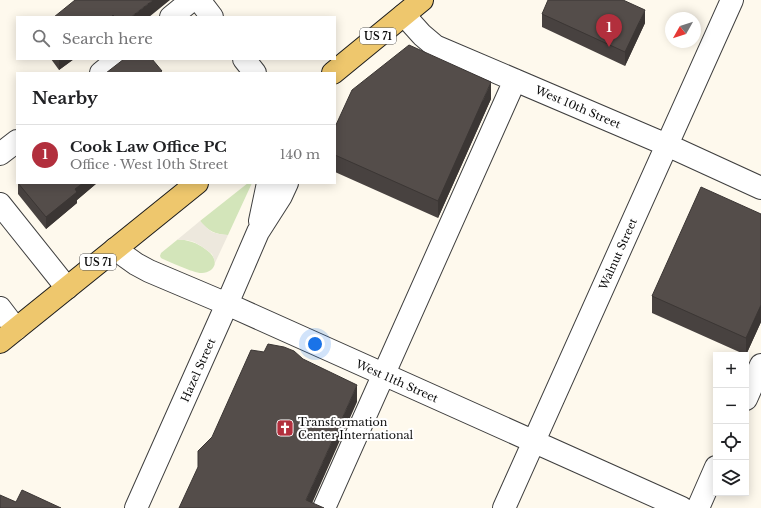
<!DOCTYPE html>
<html lang="en">
<head>
<meta charset="utf-8">
<style>
  body { margin:0; font-family:"Libre Baskerville",serif; background:#f6f6f6; color:#202124 }
  .controls { position:absolute; right:12px; bottom:12px; display:grid; overflow:hidden; border-radius:0px; box-shadow:0 2px 10px #0003 }
  .controls button { width:36px; height:36px; display:grid; place-items:center; padding:0; border:0; border-bottom:1px solid #e0e0e0; background:#fff; color:#202124; font:20px sans-serif }
  .compass { position:absolute; left:665px; top:12px; width:36px; height:36px; border-radius:50%; background:#fff; box-shadow:0 2px 10px #0003; rotate:231deg }
  .you { position:absolute; left:315px; top:344px; width:14px; height:14px; margin:-10px; border:3px solid #fff; border-radius:50%; background:#1a73e8; box-shadow:0 0 0 6px #1a73e833 }
  .badge { display:grid; place-items:center; width:26px; height:26px; border-radius:50%; background:#b22f3d; color:#fff; font-size:13px; font-weight:700 }
  .pin { position:absolute; translate:-50% -33px; filter:drop-shadow(0 1px 2px #0008) }
  .pin::after { content:''; position:absolute; top:21px; width:14px; height:12px; background:inherit; clip-path:polygon(0 0,100% 0,50% 100%) }
  .list { margin:0; padding:0; list-style:none }
  h2 { display:flex; justify-content:space-between; align-items:center; height:52px; margin:0; padding:0 16px; font-size:17px }
  h2 small { font-size:13px; font-weight:400; color:#757577 }
  .list li { display:grid; grid-template-columns:26px 1fr auto; gap:12px; align-items:center; box-sizing:border-box; height:60px; padding:0 16px; border-top:1px solid #e0e0e0 }
  .list b { display:block; font-size:15px; white-space:nowrap }
  .list p { margin:0; font-size:13px; white-space:nowrap; color:#757577 }
  .list em { font-size:13px; font-style:normal; color:#757577 }
  .icon { flex:none; width:22px; height:22px; fill:none; stroke:currentColor; stroke-width:2; stroke-linecap:round; stroke-linejoin:round }
  .map { position:relative; flex:none; width:761px; height:508px; overflow:hidden }
  .search { position:absolute; background:#fff; box-shadow:0 2px 10px #0003; left:16px; top:16px; width:320px; height:44px; display:flex; align-items:center; gap:10px; box-sizing:border-box; padding:0 14px; border-radius:0px; color:#757577; font-size:15px }
  .panel { position:absolute; background:#fff; box-shadow:0 2px 10px #0003; left:16px; top:72px; width:320px; height:112px; border-radius:0px }
  .map>svg:first-child { display:block }
  .green { fill:#d3e5ba }
  .plaza { fill:#ede8dd }
  .lines { fill:none; stroke-linecap:round; stroke-linejoin:round }
  .minor-casing { stroke:#3f3f3f; stroke-width:24 }
  .major-casing { stroke:#1d1d1d; stroke-width:24 }
  .minor { stroke:#fff; stroke-width:22 }
  .major { stroke:#eec76d; stroke-width:22 }
  .wall { fill:#484240 }
  .shaded-wall { fill:#3b3634 }
  .building { fill:#544d4a; stroke:#3b3634 }
  .labels { text-anchor:middle; stroke-width:4; stroke-linejoin:round; paint-order:stroke }
  .shield { fill:#fff; stroke:#555; stroke-width:1 }
  .shield-label { font-size:10px; font-weight:bold; fill:#0c0c0c }
  .street-label { font-size:11px; fill:#0c0c0c; stroke:#fff }
  .poi-label { font-size:11px; fill:#0c0c0c; stroke:#fff; text-anchor:start }
</style>
</head>
<body>
<div class="map">
<svg width="761" height="508" viewBox="0 0 761 508">
  <rect width="100%" height="100%" fill="#fef9ed"/>
  <path class="green" d="M248 183H252L228 235C216 235 207 230 200 221Z
    M179 239C185 240 190 241 195 243 204 247 223 259 211 270 208 272 205 273 202 273 196 274 167 261 161 258L160 256 161 253 177 240Z"/>
  <path class="plaza" d="M200 221 207 228 212 232 219 234 228 235 214 265 215 262 212 254 201 246 194 242 186 240H177Z"/>
  <g class="lines">
    <g class="minor-casing">
      <path id="minor" d="M199 0 212 17
        M404 15 422 35 435 46 667 145 761 188
        M171 17 192 0
        M244 59 255 73
        M101 73 118 59
        M0 154 17 141
        M0 204 67 288
        M260 221 268 183
        M115 249 136 264 149 271 227 304 682 508
        M0 308 16 329
        M746 399 761 365
        M136 508 227 304 258 232 281 196 287 183
        M324 508 515 80
        M504 508 732 0
        M698 508 716 467"/>
    </g>
    <g class="major-casing">
      <path id="major" d="M333 73 422 0
        M0 342 197 183"/>
    </g>
    <use href="#minor" class="minor"/>
    <use href="#major" class="major"/>
  </g>
  <path class="wall" d="M542 14 645 23 625 66 542 27Z
    M51 59H74L59 70Z
    M491 99 438 218 335 172V127Z
    M18 183H97L77 200V203L46 229 18 194Z
    M761 214V322L746 355 652 313V296Z"/>
  <path class="shaded-wall" d="M153 0H170L149 17H131Z
    M645 10V23L625 66V52Z
    M59 59H74L59 70Z
    M491 82V99L438 218V201Z
    M83 183H97L77 200V203L46 229V217L75 189Z
    M761 305V322L746 355V338Z
    M357 385V402L310 508 306 500Z"/>
  <path class="building" d="M75 0H153L131 17H115L113 15 111 17H54Z
    M548 0H623L645 10 625 52 542 14Z
    M409 45 491 82 438 201 335 155V127L352 90Z
    M124 59H152L162 71 159 73H106Z
    M18 183H83L75 189 77 192 46 217Z
    M701 187 761 214V305L746 338 652 296Z
    M268 344 284 347 294 351 303 359 357 385 306 500 324 508H179L198 467V451L212 437 251 350 264 352Z
    M22 490 61 508H0V495L16 502Z"/>
  <defs>
    <g id="church-square" transform="scale(0.9)"><rect x="-9" y="-9" width="18" height="18" rx="4" fill="#b22f3d" stroke="#fff"/><path d="M-1.2-6h2.4v3.5h3.3v2.4h-3.3V6h-2.4V-.1h-3.3v-2.4h3.3Z" fill="#fff"/></g>
  </defs>
  <g fill-rule="evenodd">
    <use href="#church-square" x="285" y="428"/>
  </g>
  <g class="labels">
    <g class="shield">
      <rect x="360" y="28" width="36" height="16" rx="3"/>
      <rect x="80" y="254" width="36" height="16" rx="3"/>
    </g>
    <g class="shield-label">
      <text x="378" y="40">US 71</text>
      <text x="98" y="266">US 71</text>
    </g>
    <g class="street-label">
      <text transform="translate(578 107) rotate(23)" y="4">West 10th Street</text>
      <text transform="translate(618 254) rotate(-66)" y="4">Walnut Street</text>
      <text transform="translate(198 370) rotate(-66)" y="4">Hazel Street</text>
      <text transform="translate(397 381) rotate(24)" y="4">West 11th Street</text>
    </g>
    <g class="poi-label">
      <text x="298" y="426">Transformation<tspan x="298" dy="13">Center International</tspan></text>
    </g>
  </g>
</svg>
<div class="controls">
<button>+</button>
<button>−</button>
<button><svg class="icon" aria-label="locate" viewBox="0 0 24 24"><circle cx="12" cy="12" r="6"/><path d="M12 2v4M12 18v4M2 12h4M18 12h4"/></svg></button>
<button><svg class="icon" aria-label="layers" viewBox="0 0 24 24"><path d="M12 4l9 5-9 5-9-5zM3 14l9 5 9-5"/></svg></button>
</div>
<svg class="compass" viewBox="-18 -18 36 36"><path d="M0-13l5 13h-10z" fill="#e53935"/><path d="M0 13l5-13h-10z" fill="#757577"/></svg>
<div class="you"></div>
<div class="pin badge" style="left:609px;top:47px">1</div>
<div class="search"><svg class="icon" aria-label="search" viewBox="0 0 24 24"><circle cx="10" cy="10" r="6"/><path d="M15 15l6 6"/></svg>Search here</div>
<section class="panel">
<h2>Nearby<small></small></h2>
<ul class="list">
<li><span class="badge">1</span><div><b>Cook Law Office PC</b><p>Office · West 10th Street</p></div><em>140 m</em></li>
</ul>
</section>
</div>
</body>
</html>
